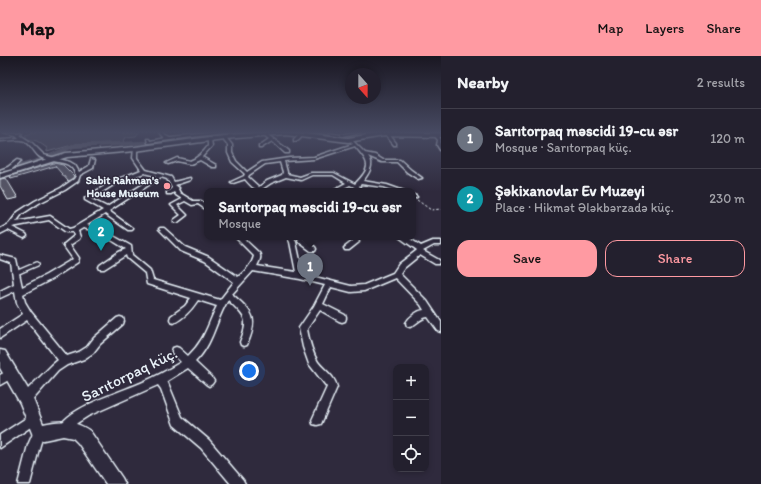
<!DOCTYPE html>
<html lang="en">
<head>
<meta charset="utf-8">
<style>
  body { margin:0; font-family:Itim,sans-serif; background:#2b2836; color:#f1f3f6 }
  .controls { position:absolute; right:12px; bottom:12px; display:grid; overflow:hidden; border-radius:8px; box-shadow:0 2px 6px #0003 }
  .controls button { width:36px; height:36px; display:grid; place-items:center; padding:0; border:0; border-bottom:1px solid #403e4a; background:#23202e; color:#f1f3f6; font:20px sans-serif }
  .compass { position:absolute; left:345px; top:12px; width:36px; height:36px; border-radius:50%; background:#23202e; box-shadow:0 2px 6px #0003; rotate:159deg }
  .you { position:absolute; left:249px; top:315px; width:14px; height:14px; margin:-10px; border:3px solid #fff; border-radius:50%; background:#1a73e8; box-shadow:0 0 0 6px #1a73e833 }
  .badge { display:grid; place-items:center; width:26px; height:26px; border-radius:50%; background:#ff9aa2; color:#fff; font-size:13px; font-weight:700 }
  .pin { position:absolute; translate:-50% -33px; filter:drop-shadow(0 1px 2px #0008) }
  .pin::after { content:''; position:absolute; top:21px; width:14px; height:12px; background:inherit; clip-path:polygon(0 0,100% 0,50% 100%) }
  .popup { position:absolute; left:204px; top:132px; width:212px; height:52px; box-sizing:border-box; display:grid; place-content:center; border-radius:8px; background:#23202e; filter:drop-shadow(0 1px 3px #0005); font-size:13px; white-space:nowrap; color:#a3a3aa }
  .popup b { font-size:15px; color:#f1f3f6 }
  .popup::after { content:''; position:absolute; left:50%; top:100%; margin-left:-8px; border:8px solid transparent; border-top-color:#23202e }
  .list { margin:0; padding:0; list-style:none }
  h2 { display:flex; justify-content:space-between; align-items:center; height:52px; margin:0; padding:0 16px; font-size:17px }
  h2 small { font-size:13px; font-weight:400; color:#a3a3aa }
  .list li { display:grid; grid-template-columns:26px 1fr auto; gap:12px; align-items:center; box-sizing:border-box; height:60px; padding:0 16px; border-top:1px solid #403e4a }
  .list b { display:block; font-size:15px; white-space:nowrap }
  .list p { margin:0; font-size:13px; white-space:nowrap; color:#a3a3aa }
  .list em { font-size:13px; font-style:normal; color:#a3a3aa }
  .actions { display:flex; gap:8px; padding:12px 16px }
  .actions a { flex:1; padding:9px 0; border:1px solid #ff9aa2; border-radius:12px; text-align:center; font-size:14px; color:#ff9aa2 }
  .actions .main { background:#ff9aa2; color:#111 }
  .icon { flex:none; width:22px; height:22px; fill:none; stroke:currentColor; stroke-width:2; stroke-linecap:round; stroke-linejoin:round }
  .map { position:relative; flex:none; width:441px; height:428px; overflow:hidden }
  header { display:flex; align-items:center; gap:24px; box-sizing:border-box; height:56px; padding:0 20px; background:#ff9aa2; color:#111 }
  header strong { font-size:19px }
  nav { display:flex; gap:22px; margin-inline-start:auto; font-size:14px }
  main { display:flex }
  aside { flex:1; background:#23202e }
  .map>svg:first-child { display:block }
  .green { fill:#464455; stroke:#979aa6 }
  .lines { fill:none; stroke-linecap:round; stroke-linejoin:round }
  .river { fill:#696978; fill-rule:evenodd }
  .building { fill:#575565; stroke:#e8f1f8 }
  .lane-casing { stroke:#e8f1f8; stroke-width:6 }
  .street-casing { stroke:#e8f1f8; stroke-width:3 }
  .secondary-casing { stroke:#e8f1f8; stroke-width:3 }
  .path { stroke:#e8f1f8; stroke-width:1; stroke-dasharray:2.5 2; stroke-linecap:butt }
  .lane { stroke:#2f2a3d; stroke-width:3.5 }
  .street { fill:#2f2a3d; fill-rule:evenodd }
  .secondary { fill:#2f2a3d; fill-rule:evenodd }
  .poi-dot { fill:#ff9aa2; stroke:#2f2a3d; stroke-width:1.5 }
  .labels { text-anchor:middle; stroke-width:3; stroke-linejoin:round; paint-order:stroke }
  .far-poi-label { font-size:11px; font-weight:bold; fill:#e8f1f8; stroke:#2f2a3d; text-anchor:end }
  .near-street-label { font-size:16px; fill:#e8f1f8; stroke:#2f2a3d }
</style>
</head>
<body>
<header>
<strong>Map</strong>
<nav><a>Map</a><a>Layers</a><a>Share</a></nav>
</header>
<main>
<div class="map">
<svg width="441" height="428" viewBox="0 0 441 428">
  <rect width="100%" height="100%" fill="#2f2a3d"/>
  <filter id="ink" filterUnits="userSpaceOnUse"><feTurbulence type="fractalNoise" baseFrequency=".025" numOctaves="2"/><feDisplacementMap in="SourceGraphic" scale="8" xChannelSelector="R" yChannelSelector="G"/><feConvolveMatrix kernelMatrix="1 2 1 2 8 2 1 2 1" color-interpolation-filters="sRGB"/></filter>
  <g filter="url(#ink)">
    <path class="green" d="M33 76H139L136 80 126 81 123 87 76 88 47 96V92L37 85 27 83 25 78Z"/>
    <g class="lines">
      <path class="river" d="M244 76H260L257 78 161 88 74 92 44 104 0 118V114L40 102 73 88 161 84Z
        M302 76H314L348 82 345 84Z
        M386 76H441V80L388 79 385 77Z"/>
    </g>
    <path class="building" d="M54 107 63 109 74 120 73 122 68 125 55 110 11 123 10 120Z
      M6 122 18 142 8 144 0 130V123Z"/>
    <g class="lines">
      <g class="lane-casing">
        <path id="lane" d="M16 217 37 208"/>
      </g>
      <g class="street-casing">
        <path id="street" d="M3 76 18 77 22 76 20 79 32 87 44 99 70 106 75 109 79 116 89 110 91 103 95 104 93 112 80 119 78 125 65 134 39 147 22 158 16 166 50 160 69 173 73 172 103 154 85 144V142L111 126 141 114 133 102 134 92 137 93V102L146 114 171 121 174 126 190 122V124L175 129 179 132 178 133 180 137 193 145H201L207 149V154L198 148 192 149 185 145 177 149 187 159 178 166H174V164L181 159 171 149 182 143 176 139 174 136 171 138H167V136L172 132 167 123 161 121 109 155 132 172 133 173 132 174H128L105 158 87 169 101 173 131 190 132 199 150 214 153 224 220 244 234 226 205 205 181 195 159 173 160 172H164L185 191 209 201 238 221C245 215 252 209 254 200L235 181H242L259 197C262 201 259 206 257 210L296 216 290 186 287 181H293L296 186 303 218 351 230 364 229 393 217 399 208 416 195 417 194 399 181H407L421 190 433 185H441V189H434L423 195 439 204 440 206 439 208H435L420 199 404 212 400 218 427 245 441 266V276L438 275 428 261C420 262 417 268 410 271L407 270 406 267C409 261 417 255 424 254L421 249 395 222 364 235 351 236 331 231 323 248 345 259 346 262 345 265 342 266 339 265 320 254 307 273C309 284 312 296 318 306 325 315 334 319 337 331L321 368 317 369 313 368 312 364 327 331 309 308 303 291 299 272 314 250 325 229 300 223 253 215 232 238C253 257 259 261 247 289L244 290 241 289 240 286C250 262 245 261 228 244 215 265 214 287 195 306L212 322 214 325 212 328 209 330 206 328 188 312 167 325 168 327 182 361 209 384 243 424 245 428H231L201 392 174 369 161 333 158 329 88 360 77 367 68 376 64 377 60 376 59 372C67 352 120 336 141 327 155 321 168 314 181 306L173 298 172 295 173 292 176 291 179 292 188 300C205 284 207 270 217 250L198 244C192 253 184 262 174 267L171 266 170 263 171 260 185 250 191 242 147 228 145 217 127 202 126 199 104 213H100L99 211 100 209 119 196 126 193 97 175 83 172 78 175 80 181 79 183 70 189 79 202 78 206 52 223 23 238 25 246 31 256 67 300 79 296 87 291 94 282 117 262 120 261 123 262 124 265 123 268 100 288 93 297 84 303 67 309 58 315 30 347 26 348 22 347 21 343 22 339 52 309 58 304 27 264 0 282V273L23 258 17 247 15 235 0 242V235L14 228 11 207 0 203V199L16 203 22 231 46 219 73 203 63 189 74 180 73 176H66L49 164 12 171 26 178 27 180 24 182 8 174 0 178V173L9 168 18 156 35 145 61 132 74 123 76 120C71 101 53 109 40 101 33 96 31 86 22 84 15 83 7 85 0 85V83L19 82 16 79ZM144 117 156 120 107 151 91 143 115 128Z
          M159 76H163L164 78 170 81 217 76H228L148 87 147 83H149L150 85 165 82 162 80Z
          M300 76 303 77C301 81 298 85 294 85V83L297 80Z
          M320 76C328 75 336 78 344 78 350 77 355 76 361 76L343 80Z
          M265 77 283 90 289 95V97H285L272 85 261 92H259V90L269 83 263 78Z
          M386 77H388L396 87V89H394L385 78Z
          M435 78H437L441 83V94H440L437 89 438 84 434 79Z
          M223 80H225L232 89V97L236 105 247 116 262 106 289 102 314 101 353 88 351 86 353 85 365 97 375 99 383 104H400L411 114 422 122 418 123 407 116 397 106H382L368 100C375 108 369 117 363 125L387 129 404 135H396L384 131 361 128 359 130 362 135H356L354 131 350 129 338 135H331L346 127 333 119H312L301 124 286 121 271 127 262 133 265 135C255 135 251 130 245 123L233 127 231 126 244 120 245 118 232 106 228 97V89L222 81ZM355 90C369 107 373 110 355 128L334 117H311L300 121 287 118V116L284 105 314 103ZM280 106 283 116 282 119 267 125 259 131 248 121 249 119 265 108Z
          M208 82 211 83 212 90 202 101 216 109V111H212L200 104 190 108 177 105 168 108 166 107 177 102 190 105C197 102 203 97 208 90Z
          M17 104 21 105 12 113 0 116V114L8 111Z
          M413 139 416 140 417 141 413 143Z
          M351 181H357L359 186 349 194H345L344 192 353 185Z
          M299 182H303L315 191 316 193 315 195H311L299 186 298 184Z
          M11 313 14 315 16 318 14 321 0 329V319Z
          M34 357 38 358 39 362 38 366 0 392V379Z
          M39 372 43 373 44 377 40 389 30 428H18L28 389 35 373Z"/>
      </g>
      <g class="secondary-casing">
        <path id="secondary" d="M269 76H297L348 82 384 76 441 77V81L384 80 348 86 286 78 224 83 135 95 67 101 0 122V118L66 97 135 91 224 79Z
          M0 294 5 295 31 338 43 368C61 364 74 364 90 375L122 422 125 428H106L78 387 73 382 63 380 39 385 34 382 20 347 0 312Z"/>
      </g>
      <path class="path" d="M417 144 431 154 441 153"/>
      <use href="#lane" class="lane"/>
      <use href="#street" class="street"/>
      <use href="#secondary" class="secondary"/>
    </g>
  </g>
  <linearGradient id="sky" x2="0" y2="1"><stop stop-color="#1a1722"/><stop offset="0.56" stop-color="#474a62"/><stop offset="1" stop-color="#474a62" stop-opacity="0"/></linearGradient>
  <rect width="441" height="136" fill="url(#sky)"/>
  <circle class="poi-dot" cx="167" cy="130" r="4"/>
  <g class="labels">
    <g class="far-poi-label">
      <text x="159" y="128">Sabit Rahman's<tspan x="159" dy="13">House Museum</tspan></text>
    </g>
    <g class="near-street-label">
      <text transform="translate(129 318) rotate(-26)" y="6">Sarıtorpaq küç.</text>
    </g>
  </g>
</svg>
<div class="controls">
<button>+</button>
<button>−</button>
<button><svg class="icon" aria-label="locate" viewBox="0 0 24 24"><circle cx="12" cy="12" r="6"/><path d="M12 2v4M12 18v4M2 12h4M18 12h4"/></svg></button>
</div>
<svg class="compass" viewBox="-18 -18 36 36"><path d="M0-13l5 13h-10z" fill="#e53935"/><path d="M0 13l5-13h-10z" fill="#a3a3aa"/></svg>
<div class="you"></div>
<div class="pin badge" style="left:310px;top:230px;background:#6b7280">1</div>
<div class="popup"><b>Sarıtorpaq məscidi 19-cu əsr</b>Mosque</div>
<div class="pin badge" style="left:101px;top:195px;background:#0f9aa8">2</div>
</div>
<aside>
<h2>Nearby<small>2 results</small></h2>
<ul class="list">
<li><span class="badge" style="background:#6b7280">1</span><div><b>Sarıtorpaq məscidi 19-cu əsr</b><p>Mosque · Sarıtorpaq küç.</p></div><em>120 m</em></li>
<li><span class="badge" style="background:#0f9aa8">2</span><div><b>Şəkixanovlar Ev Muzeyi</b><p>Place · Hikmət Ələkbərzadə küç.</p></div><em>230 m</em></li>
</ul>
<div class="actions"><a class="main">Save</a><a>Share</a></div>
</aside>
</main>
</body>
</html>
